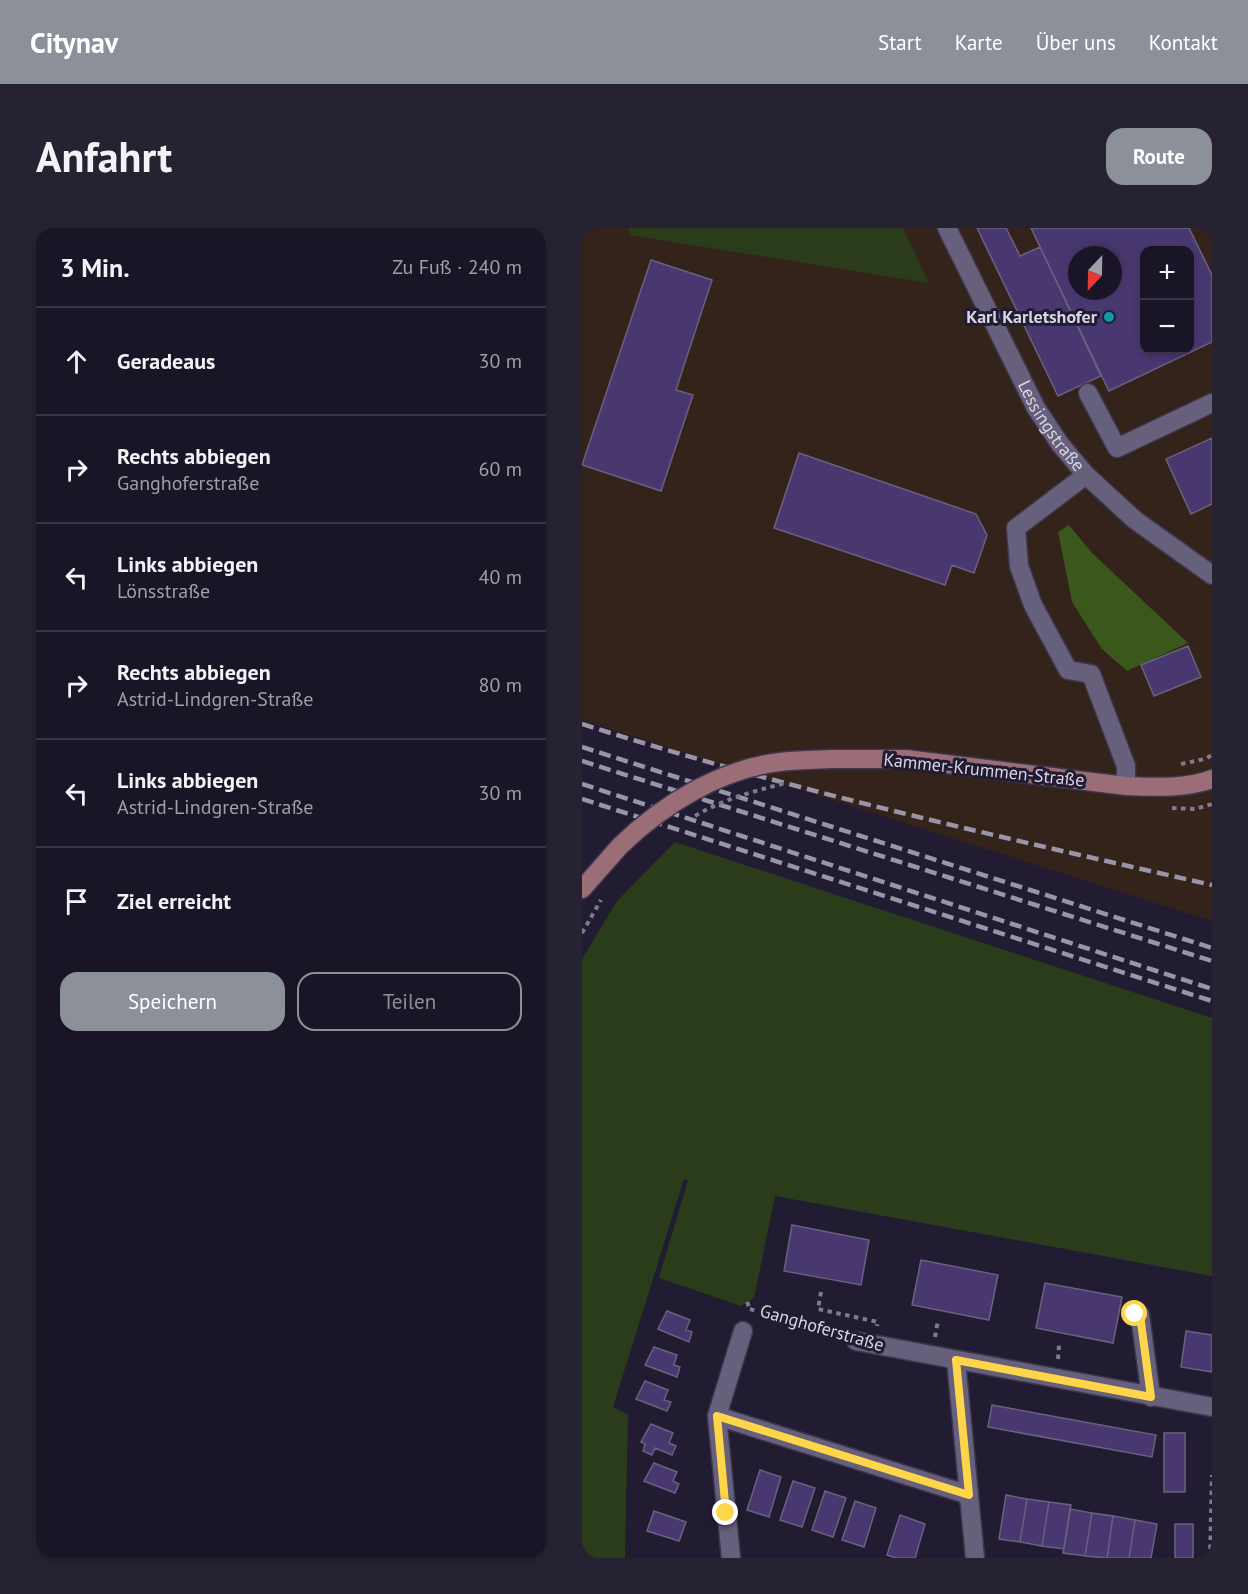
<!DOCTYPE html>
<html lang="de">
<head>
<meta charset="utf-8">
<style>
  body { margin:0; font-family:"PT Sans",sans-serif; background:#272232; color:#f1f3f6 }
  .controls { position:absolute; right:18px; top:18px; display:grid; overflow:hidden; border-radius:12px; box-shadow:0 3px 9px #0003 }
  .controls button { width:54px; height:54px; display:grid; place-items:center; padding:0; border:0; border-bottom:2px solid #383443; background:#1a1526; color:#f1f3f6; font:30px sans-serif }
  .compass { position:absolute; left:486px; top:18px; width:54px; height:54px; border-radius:50%; background:#1a1526; box-shadow:0 3px 9px #0003; rotate:202deg }
  .stop { position:absolute; width:18px; height:18px; margin:-14px; border:4px solid #ffd54a; border-radius:50%; background:#fff }
  .stop.end { background:#ffd54a; border-color:#fff; box-shadow:0 2px 6px #0008 }
  .list { margin:0; padding:0; list-style:none }
  h2 { display:flex; justify-content:space-between; align-items:center; height:78px; margin:0; padding:0 24px; font-size:26px }
  h2 small { font-size:20px; font-weight:400; color:#9f9fa7 }
  .list li { display:grid; grid-template-columns:39px 1fr auto; gap:18px; align-items:center; box-sizing:border-box; height:108px; padding:0 24px; border-top:2px solid #383443 }
  .list b { display:block; font-size:22px; white-space:nowrap }
  .list p { margin:0; font-size:20px; white-space:nowrap; color:#9f9fa7 }
  .list em { font-size:20px; font-style:normal; color:#9f9fa7 }
  .actions { display:flex; gap:12px; padding:18px 24px }
  .actions a { flex:1; padding:14px 0; border:2px solid #8c9099; border-radius:18px; text-align:center; font-size:21px; color:#8c9099 }
  .actions .main { background:#8c9099; color:#fff }
  .icon { flex:none; width:33px; height:33px; fill:none; stroke:currentColor; stroke-width:2; stroke-linecap:round; stroke-linejoin:round }
  .map { position:relative; flex:none; width:630px; height:1330px; overflow:hidden; border-radius:18px }
  header { display:flex; align-items:center; gap:36px; box-sizing:border-box; height:84px; padding:0 30px; background:#8c9099; color:#fff }
  header strong { font-size:28px }
  nav { display:flex; gap:33px; margin-inline-start:auto; font-size:21px }
  .intro { display:flex; align-items:center; justify-content:space-between; box-sizing:border-box; height:144px; padding:0 36px }
  h1 { margin:0; font-size:42px }
  .button { padding:15px 27px; border-radius:18px; background:#8c9099; color:#fff; font-size:21px; font-weight:700 }
  main { display:flex; gap:36px; padding:0 36px }
  aside { flex:1; background:#1a1526; border-radius:18px; box-shadow:0 3px 9px #0003 }
  .map>svg:first-child { display:block }
  .industrial { fill:#34231b; fill-rule:evenodd }
  .green { fill:#2a3c1a }
  .forest { fill:#3a581b }
  .building { fill:#493870; stroke:#68627e; stroke-width:1.5; fill-rule:evenodd }
  .lines { fill:none; stroke-linecap:round; stroke-linejoin:round }
  .minor-casing { stroke:#3d374b; stroke-width:21 }
  .major-casing { stroke:#3d374b; stroke-width:21 }
  .path { stroke:#7f7a8e; stroke-width:4; stroke-dasharray:4.5 4.5; stroke-linecap:butt }
  .minor { stroke:#67607c; stroke-width:18 }
  .major { stroke:#9b6d77; stroke-width:18 }
  .rail { stroke:#9994a7; stroke-width:4.5; stroke-dasharray:12 6; stroke-linecap:butt }
  .major-bridge-casing { stroke:#3d374b; stroke-width:21; stroke-linecap:butt }
  .path-bridge { stroke:#7f7a8e; stroke-width:4; stroke-dasharray:4.5 4.5; stroke-linecap:butt }
  .major-bridge { stroke:#9b6d77; stroke-width:18 }
  .route { stroke:#ffd54a; stroke-width:8 }
  .culture-dot { fill:#0f9aa8; stroke:#221c33; stroke-width:2 }
  .labels { text-anchor:middle; stroke-width:6; stroke-linejoin:round; paint-order:stroke }
  .poi-label { font-size:18px; font-weight:bold; fill:#d8d4e5; stroke:#221c33; text-anchor:end }
  .street-label { font-size:18px; fill:#d8d4e5; stroke:#221c33 }
</style>
</head>
<body>
<header>
<strong>Citynav</strong>
<nav><a>Start</a><a>Karte</a><a>Über uns</a><a>Kontakt</a></nav>
</header>
<div class="intro"><h1>Anfahrt</h1><a class="button">Route</a></div>
<main>
<aside>
<h2>3 Min.<small>Zu Fuß · 240 m</small></h2>
<ul class="list">
<li><svg class="icon" aria-label="ahead" viewBox="0 0 24 24"><path d="M12 20V5M6 11l6-6 6 6"/></svg><div><b>Geradeaus</b></div><em>30 m</em></li>
<li><svg class="icon" aria-label="right" viewBox="0 0 24 24"><path d="M7 20v-9h11M14 6l5 5-5 5"/></svg><div><b>Rechts abbiegen</b><p>Ganghoferstraße</p></div><em>60 m</em></li>
<li><svg class="icon" aria-label="left" viewBox="0 0 24 24"><path d="M17 20v-9H6M10 6l-5 5 5 5"/></svg><div><b>Links abbiegen</b><p>Lönsstraße</p></div><em>40 m</em></li>
<li><svg class="icon" aria-label="right" viewBox="0 0 24 24"><path d="M7 20v-9h11M14 6l5 5-5 5"/></svg><div><b>Rechts abbiegen</b><p>Astrid-Lindgren-Straße</p></div><em>80 m</em></li>
<li><svg class="icon" aria-label="left" viewBox="0 0 24 24"><path d="M17 20v-9H6M10 6l-5 5 5 5"/></svg><div><b>Links abbiegen</b><p>Astrid-Lindgren-Straße</p></div><em>30 m</em></li>
<li><svg class="icon" aria-label="arrive" viewBox="0 0 24 24"><path d="M6 21V4h12l-3 4 3 4H6"/></svg><div><b>Ziel erreicht</b></div></li>
</ul>
<div class="actions"><a class="main">Speichern</a><a>Teilen</a></div>
</aside>
<div class="map">
<svg width="630" height="1330" viewBox="0 0 630 1330">
  <rect width="100%" height="100%" fill="#221c33"/>
  <path class="industrial" d="M0 0H630V693L0 492ZM562 22H608V122H562ZM495 27H531V63H495Z"/>
  <path class="green" d="M47 0H321L347 55 47 7Z
    M93 614 630 790V1048L193 968 172 1070 159 1078 77 1050 106 952 102 951 31 1179 46 1186 43 1330H0V731L35 673Z"/>
  <path class="forest" d="M487 297 510 325 606 415 545 443 520 421 490 374 476 304Z"/>
  <path class="building" d="M395 0H424L438 28 458 19 519 148 476 168Z
    M449 0H607L630 47V114L527 163ZM562 22H608V122H562ZM495 27H531V63H495Z
    M69 32 130 52 94 162 111 167 79 263 0 237Z
    M630 210V276L609 286 584 231Z
    M217 225 394 286 405 307 392 345 370 337 363 357 192 300Z
    M606 418 619 449 572 468 559 437Z
    M210 997 287 1012 279 1057 202 1043Z
    M339 1032 416 1047 407 1092 330 1077Z
    M463 1055 540 1069 531 1115 454 1100Z
    M85 1083 108 1092 104 1102 110 1104 107 1114 76 1101Z
    M604 1103 630 1107V1144L599 1139Z
    M72 1119 95 1127 92 1137 98 1139 95 1149 63 1137Z
    M63 1153 86 1162 82 1172 89 1174 85 1183 54 1171Z
    M410 1177 574 1207 570 1229 406 1199Z
    M69 1196 91 1205 87 1215 94 1218 90 1227 73 1220 70 1227 61 1223 63 1216 59 1214Z
    M582 1205H603V1264H582Z
    M72 1235 95 1244 91 1253 97 1256 93 1265 62 1253Z
    M178 1242 199 1249 187 1289 165 1282Z
    M211 1253 233 1260 220 1299 198 1292Z
    M243 1263 264 1270 251 1309 230 1302Z
    M424 1267 445 1271 438 1314 417 1311Z
    M445 1271 467 1274 460 1318 438 1314Z
    M273 1273 294 1280 282 1319 260 1312Z
    M467 1274 489 1277 482 1321 460 1318Z
    M488 1281 510 1285 503 1328 481 1325Z
    M72 1283 104 1294 97 1313 65 1303Z
    M510 1285 531 1288 525 1330 503 1328Z
    M318 1287 343 1296 333 1330H314L305 1327Z
    M531 1288 553 1292 547 1330H525Z
    M553 1292 575 1296 569 1330H547Z
    M593 1296H611V1330H593Z"/>
  <g class="lines">
    <g class="minor-casing">
      <g id="minor">
        <path id="s1" d="M365 0 454 180 478 216 504 247 553 292 630 347"/>
        <path d="M506 165 535 220 630 175"/>
        <path d="M504 247 434 300 437 338 451 377 486 442 509 446 544 538V558"/>
        <path d="M553 1086 558 1087 569 1169"/>
        <path d="M274 1113 630 1179"/>
        <path d="M374 1132 393 1330"/>
        <path d="M135 1188 387 1267"/>
        <path d="M149 1330 135 1188 161 1103"/>
      </g>
    </g>
    <g class="major-casing">
      <path id="major" d="M249 531H324L544 558C572 559 604 561 630 551
        M0 661 38 618"/>
    </g>
    <path class="path" d="M599 536 623 531 630 527
      M590 580 613 581 630 576
      M0 705 19 672
      M239 1064 236 1081 296 1094 295 1098
      M165 1074 168 1081
      M168 1081 256 1108
      M353 1109 356 1092
      M476 1131 477 1117
      M628 1330 630 1247"/>
    <use href="#minor" class="minor"/>
    <use href="#major" class="major"/>
    <path class="rail" d="M0 496C207 562 418 609 630 657
      M0 519 630 720
      M0 533 630 733
      M0 556 630 761
      M0 571 630 773"/>
    <g class="major-bridge-casing">
      <path id="major-bridge" d="M38 618C80 577 138 541 198 534 215 532 232 532 249 531"/>
    </g>
    <path class="path-bridge" d="M113 588C142 571 172 563 204 555"/>
    <use href="#major-bridge" class="major-bridge"/>
  </g>
  <g class="lines">
    <path class="route" d="M144 1285 135 1188 387 1267 374 1132 569 1169 558 1087 553 1086"/>
  </g>
  <circle class="culture-dot" cx="527" cy="89" r="6"/>
  <g class="labels">
    <g class="poi-label">
      <text x="515" y="95">Karl Karletshofer</text>
    </g>
    <g class="street-label">
      <text dy="6" stroke="none"><textPath href="#s1" startOffset="224">Lessingstraße</textPath></text>
      <text transform="translate(402 542) rotate(6)" y="6">Kammer-Krummen-Straße</text>
      <text transform="translate(240 1100) rotate(16)" y="6">Ganghoferstraße</text>
    </g>
  </g>
</svg>
<div class="controls">
<button>+</button>
<button>−</button>
</div>
<svg class="compass" viewBox="-18 -18 36 36"><path d="M0-13l5 13h-10z" fill="#e53935"/><path d="M0 13l5-13h-10z" fill="#9f9fa7"/></svg>
<div class="stop" style="left:553px;top:1086px"></div>
<div class="stop end" style="left:144px;top:1285px"></div>
</div>
</main>
</body>
</html>
